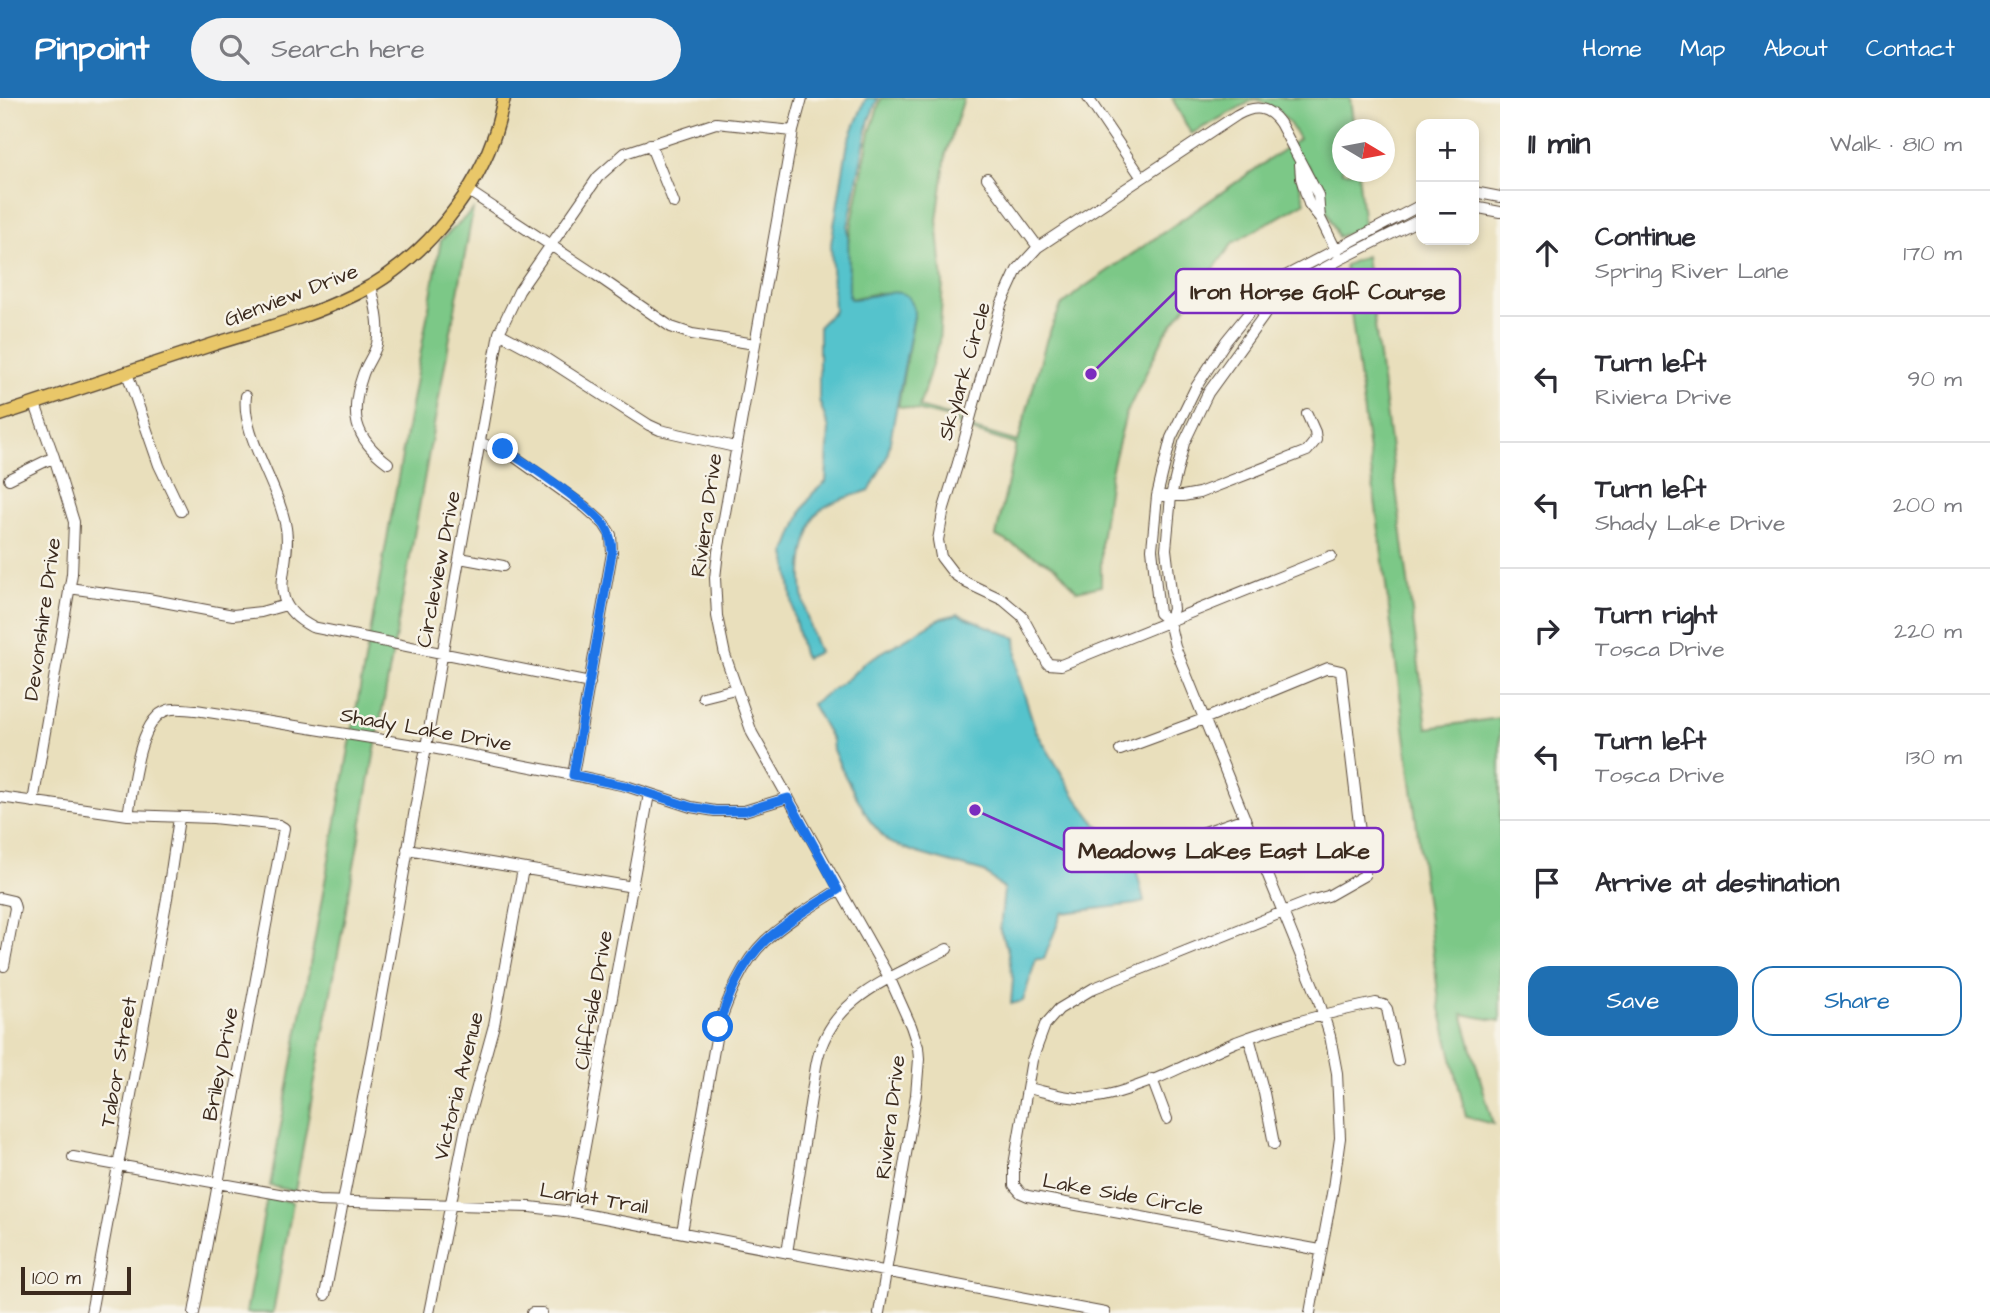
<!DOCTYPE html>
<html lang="en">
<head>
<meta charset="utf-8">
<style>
  body { margin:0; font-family:"Architects Daughter",sans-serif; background:#f2f2f3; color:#2b2b33 }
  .controls { position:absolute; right:21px; top:21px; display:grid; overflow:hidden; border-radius:14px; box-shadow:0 4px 10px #0003 }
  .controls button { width:63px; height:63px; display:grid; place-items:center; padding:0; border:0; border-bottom:2px solid #e1e1e2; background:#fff; color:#2b2b33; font:35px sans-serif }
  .compass { position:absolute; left:1332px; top:21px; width:63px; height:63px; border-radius:50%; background:#fff; box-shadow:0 4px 10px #0003; rotate:100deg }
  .scale { position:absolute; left:21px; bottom:18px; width:110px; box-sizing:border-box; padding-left:7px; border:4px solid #3b2a1e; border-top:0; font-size:19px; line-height:24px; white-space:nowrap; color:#3b2a1e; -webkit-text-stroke:5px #f7f3e8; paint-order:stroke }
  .stop { position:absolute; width:21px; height:21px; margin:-16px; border:5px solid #1a73e8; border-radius:50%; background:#fff }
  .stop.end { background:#1a73e8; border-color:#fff; box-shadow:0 2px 7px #0008 }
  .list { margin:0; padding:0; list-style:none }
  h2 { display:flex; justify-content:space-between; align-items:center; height:91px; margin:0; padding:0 28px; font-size:30px }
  h2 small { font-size:23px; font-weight:400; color:#7c7c81 }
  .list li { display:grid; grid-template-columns:46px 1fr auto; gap:21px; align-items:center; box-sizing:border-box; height:126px; padding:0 28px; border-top:2px solid #e1e1e2 }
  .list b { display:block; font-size:26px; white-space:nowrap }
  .list p { margin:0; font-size:23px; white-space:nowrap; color:#7c7c81 }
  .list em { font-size:23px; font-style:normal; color:#7c7c81 }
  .actions { display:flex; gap:14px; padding:21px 28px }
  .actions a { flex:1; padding:16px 0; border:2px solid #1f6fb2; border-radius:21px; text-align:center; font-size:24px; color:#1f6fb2 }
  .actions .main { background:#1f6fb2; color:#fff }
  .icon { flex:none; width:38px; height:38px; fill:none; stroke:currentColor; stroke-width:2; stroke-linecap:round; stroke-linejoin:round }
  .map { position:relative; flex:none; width:1500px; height:1215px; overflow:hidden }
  header { display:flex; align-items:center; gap:42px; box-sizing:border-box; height:98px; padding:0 35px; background:#1f6fb2; color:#fff }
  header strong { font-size:33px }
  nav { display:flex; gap:38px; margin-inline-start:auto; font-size:24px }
  .search { width:490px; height:63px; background:#f2f2f3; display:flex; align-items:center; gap:18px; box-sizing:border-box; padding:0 24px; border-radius:38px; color:#7c7c81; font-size:26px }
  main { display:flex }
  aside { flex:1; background:#fff }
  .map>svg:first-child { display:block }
  .green { fill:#7bc887; stroke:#5b7952; stroke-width:2 }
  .water { fill:#55c3cc; stroke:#487675; stroke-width:2 }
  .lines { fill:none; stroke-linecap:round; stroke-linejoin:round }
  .minor-casing { stroke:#554536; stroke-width:12 }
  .major-casing { stroke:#554536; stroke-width:15 }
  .minor { stroke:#fff; stroke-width:10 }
  .major { stroke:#e9c769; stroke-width:12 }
  .route { stroke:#1a73e8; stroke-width:9 }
  .labels { text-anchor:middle; stroke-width:5; stroke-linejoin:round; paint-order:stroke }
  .street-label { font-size:21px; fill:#3b2a1e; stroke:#f7f3e8 }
  .leader { fill:none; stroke:#7b2cbf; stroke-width:2.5 }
  .callout-dot { fill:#7b2cbf; stroke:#f7f3e8; stroke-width:2.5 }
  .callout { fill:#f7f3e8; stroke:#7b2cbf; stroke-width:2.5 }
  .callout-label { font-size:23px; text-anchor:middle; font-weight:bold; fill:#3b2a1e }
</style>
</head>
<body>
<header>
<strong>Pinpoint</strong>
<div class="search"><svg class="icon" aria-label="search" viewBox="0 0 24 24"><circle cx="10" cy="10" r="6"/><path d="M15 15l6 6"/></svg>Search here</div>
<nav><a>Home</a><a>Map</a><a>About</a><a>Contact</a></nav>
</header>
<main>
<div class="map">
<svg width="1500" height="1215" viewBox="0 0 1500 1215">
  <rect width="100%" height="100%" fill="#f7f3e8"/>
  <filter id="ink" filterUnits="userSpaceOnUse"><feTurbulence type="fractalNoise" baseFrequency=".0143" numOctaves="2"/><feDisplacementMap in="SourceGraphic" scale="14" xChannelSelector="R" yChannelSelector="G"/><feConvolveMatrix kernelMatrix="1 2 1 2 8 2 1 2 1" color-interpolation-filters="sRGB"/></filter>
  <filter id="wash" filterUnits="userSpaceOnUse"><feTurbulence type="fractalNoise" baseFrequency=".00686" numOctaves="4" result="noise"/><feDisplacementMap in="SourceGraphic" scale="28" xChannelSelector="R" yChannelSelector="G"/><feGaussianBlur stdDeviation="1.57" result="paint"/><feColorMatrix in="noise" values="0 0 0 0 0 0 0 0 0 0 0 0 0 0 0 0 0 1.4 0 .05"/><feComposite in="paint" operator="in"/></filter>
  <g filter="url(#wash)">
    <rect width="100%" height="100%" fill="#e9dfbc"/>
    <path class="green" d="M881 0H964L946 56 937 122 943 185 939 244 919 309 951 318 974 331 1018 344 1047 240 1061 208 1080 192 1299 41C1287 19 1278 10 1255 1L1191 36 1172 0H1350L1354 31 1342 32V74H1358L1364 128 1338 139 1308 67 1296 74 1305 104 1233 145 1165 236 1126 316 1110 378 1101 443V488L1077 493 1056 469 996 438 1016 347 962 330 954 321 898 308 914 218 878 195 850 201 849 198 848 145 870 34Z
      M473 112 295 1093 270 1088 441 142Z
      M1366 158 1427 630 1500 620V923L1462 916 1493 1026 1466 1019 1440 910 1345 167Z
      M267 1099 293 1104 273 1215H246Z"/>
    <path class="water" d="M866 0H878L869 22 848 129 849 198 850 201C872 201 915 178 914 218L887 359 870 392C854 398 826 403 816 417 813 420 811 428 810 432 795 472 803 516 819 554L806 560 803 556 794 518 786 454 802 413 813 395 826 384 829 331 819 302V228L834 213 831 146 848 44Z
      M958 516 1016 540 1018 577 1036 633 1077 701 1097 727 1133 758 1144 803 1136 806 1062 815 1044 861H1036L1023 903 1011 906 1013 881 1007 849 1000 833 1004 791 984 774 917 755 888 744 870 723 845 678 833 652 832 642 812 606 850 579 865 564 942 520Z"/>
  </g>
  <g filter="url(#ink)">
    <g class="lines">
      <g class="minor-casing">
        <path id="minor" d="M802 0 793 33 718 454 715 480 717 518 725 557 752 635 890 881 911 928 918 949 919 961 916 997 879 1215
          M1088 0 1142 80
          M650 46 674 105
          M1300 66 1301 80 1309 106 1320 120 1337 154
          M987 80 1038 149
          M467 92 596 177 671 229 692 236 755 246
          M1474 94 1500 99
          M1474 109 1500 114
          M1320 120 1318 97 1280 25C1268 8 1255 7 1237 17L1038 149 1017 172 1001 207 958 365 944 410 938 442 941 459 954 476 967 485 1003 502 1022 518 1048 566 1061 567 1331 458
          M371 187C375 207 381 226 377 246 374 257 367 265 363 276 349 316 354 340 388 365
          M499 235 542 258 649 327 660 332 735 349
          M127 275 159 367 181 413
          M246 298C241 338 279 387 286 430 293 472 261 502 312 529L590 585
          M481 345 512 357 585 409 604 426 611 437 612 455 573 677
          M9 381 54 359
          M1157 398H1183L1199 395 1307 353 1316 342 1315 334 1307 316
          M460 460 503 468
          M69 490 148 501 233 517 261 514 286 507
          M1169 523 1159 515 1152 451 1157 398 1171 340 1196 289 1226 243 1274 184 1421 107
          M703 599 735 591
          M1120 652 1204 621 1328 570 1341 573 1365 777 1328 798 1313 802 1094 890 1059 911 1045 927 1032 962 1014 1067V1087L1021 1095 1028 1098 1320 1152
          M0 699 128 717 213 720 279 727 284 730 194 1215
          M33 704 72 476 74 424 54 359 35 306
          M128 717C133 691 138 620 168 612 176 609 187 612 196 612L427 649 573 677 626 688 691 709 715 713H744L787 700
          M1185 741 1245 720
          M407 751 633 789
          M0 800 13 803 15 810 4 868
          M1249 939 1264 995 1274 1046
          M1152 981 1167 1021
          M1028 990C1047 994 1071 1002 1091 1000 1140 994 1191 963 1236 944 1282 926 1328 915 1376 905L1384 907 1387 911 1398 963
          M73 1059 318 1103 530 1109 573 1114 1105 1215
          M573 1114 649 696
          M682 1134 718 929C729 899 741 866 765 843 787 823 813 808 838 792
          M787 1155 816 968C828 899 892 880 947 851
          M325 1197 375 938 499 235 519 193 598 79 625 55 716 25 793 33
          M91 1215 167 800 179 720
          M429 1215 466 1029 494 927 523 771
          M532 1215H542
          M1310 1215 1333 1090 1340 1040 1337 975 1330 938 1318 900 1175 549 1169 523 1173 511 1166 451 1171 398 1184 345 1208 295 1281 194 1341 161 1421 121"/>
      </g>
      <g class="major-casing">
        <path id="major" d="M0 317C70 294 141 270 211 247 259 232 310 219 356 196 417 166 470 105 493 41 498 28 501 14 504 0"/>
      </g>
      <use href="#minor" class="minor"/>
      <use href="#major" class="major"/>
    </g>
  </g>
  <g class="lines" filter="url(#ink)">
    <path class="route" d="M503 351C527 365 591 408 605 428 611 437 612 445 612 455L573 677 626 688 691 709 715 713H744L788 700 838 792C813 808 787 823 765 843 741 866 728 899 718 929"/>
  </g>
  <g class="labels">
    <g class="street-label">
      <text transform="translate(291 197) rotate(-21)" y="7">Glenview Drive</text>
      <text transform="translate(964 273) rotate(-74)" y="7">Skylark Circle</text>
      <text transform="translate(706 417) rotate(-82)" y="7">Riviera Drive</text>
      <text transform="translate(438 471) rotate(-79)" y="7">Circleview Drive</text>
      <text transform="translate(42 521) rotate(-82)" y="7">Devonshire Drive</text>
      <text transform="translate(426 631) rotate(10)" y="7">Shady Lake Drive</text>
      <text transform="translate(593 902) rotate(-80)" y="7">Cliffside Drive</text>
      <text transform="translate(118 964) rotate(-80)" y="7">Tabor Street</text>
      <text transform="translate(220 966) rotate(-79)" y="7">Briley Drive</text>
      <text transform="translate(458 988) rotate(-76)" y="7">Victoria Avenue</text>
      <text transform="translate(890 1019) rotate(-83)" y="7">Riviera Drive</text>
      <text transform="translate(1123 1096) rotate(10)" y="7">Lake Side Circle</text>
      <text transform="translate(594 1100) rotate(9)" y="7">Lariat Trail</text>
    </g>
  </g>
  <path class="leader" d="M1091 276L1176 193M975 712L1064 752"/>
  <g class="callout-dot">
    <circle cx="1091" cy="276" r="7"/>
    <circle cx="975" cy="712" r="7"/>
  </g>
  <g class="callout">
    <rect x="1176" y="171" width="284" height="44" rx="7"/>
    <rect x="1064" y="730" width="319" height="44" rx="7"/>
  </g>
  <g class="callout-label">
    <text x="1318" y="201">Iron Horse Golf Course</text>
    <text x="1224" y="760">Meadows Lakes East Lake</text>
  </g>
</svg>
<div class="controls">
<button>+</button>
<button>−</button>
</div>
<svg class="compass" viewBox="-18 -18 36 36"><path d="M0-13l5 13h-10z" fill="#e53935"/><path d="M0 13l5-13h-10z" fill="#7c7c81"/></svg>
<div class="scale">100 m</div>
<div class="stop" style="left:718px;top:929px"></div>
<div class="stop end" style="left:503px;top:351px"></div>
</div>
<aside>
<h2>11 min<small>Walk · 810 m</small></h2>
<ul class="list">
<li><svg class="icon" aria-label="ahead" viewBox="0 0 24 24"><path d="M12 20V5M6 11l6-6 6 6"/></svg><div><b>Continue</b><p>Spring River Lane</p></div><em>170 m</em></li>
<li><svg class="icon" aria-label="left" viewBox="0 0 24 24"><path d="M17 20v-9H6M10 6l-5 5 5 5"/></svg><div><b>Turn left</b><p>Riviera Drive</p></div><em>90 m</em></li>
<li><svg class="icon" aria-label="left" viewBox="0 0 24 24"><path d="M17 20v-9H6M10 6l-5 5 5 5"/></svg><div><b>Turn left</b><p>Shady Lake Drive</p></div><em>200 m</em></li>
<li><svg class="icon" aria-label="right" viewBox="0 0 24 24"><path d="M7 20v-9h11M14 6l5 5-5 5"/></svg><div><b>Turn right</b><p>Tosca Drive</p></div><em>220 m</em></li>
<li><svg class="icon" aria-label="left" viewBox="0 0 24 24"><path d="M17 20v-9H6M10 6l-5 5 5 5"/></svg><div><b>Turn left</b><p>Tosca Drive</p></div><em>130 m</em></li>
<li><svg class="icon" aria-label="arrive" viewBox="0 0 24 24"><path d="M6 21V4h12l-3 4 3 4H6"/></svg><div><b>Arrive at destination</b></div></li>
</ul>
<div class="actions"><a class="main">Save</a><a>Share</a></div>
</aside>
</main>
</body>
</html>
